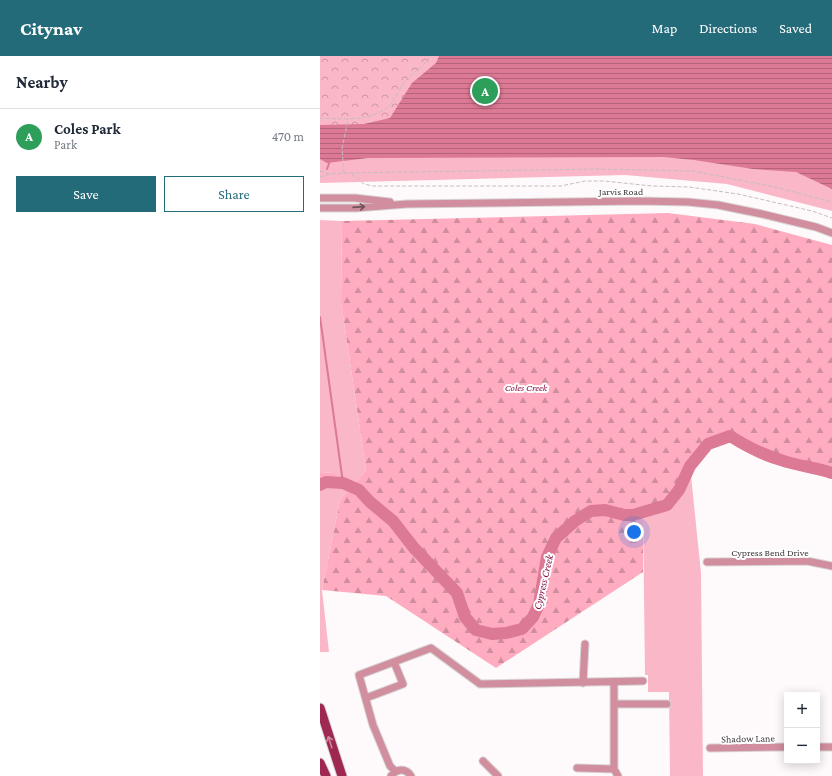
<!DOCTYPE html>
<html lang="en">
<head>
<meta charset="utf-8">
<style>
  body { margin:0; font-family:"Crimson Pro",serif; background:#f2f2f3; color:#1f2937 }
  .controls { position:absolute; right:12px; bottom:12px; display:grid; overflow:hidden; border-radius:0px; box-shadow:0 2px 10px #0003 }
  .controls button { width:36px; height:36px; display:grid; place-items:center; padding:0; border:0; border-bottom:1px solid #e0e1e3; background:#fff; color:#1f2937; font:20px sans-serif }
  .you { position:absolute; left:314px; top:476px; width:14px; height:14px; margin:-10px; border:3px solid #fff; border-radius:50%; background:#1a73e8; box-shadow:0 0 0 6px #1a73e833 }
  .badge { display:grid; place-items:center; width:26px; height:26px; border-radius:50%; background:#246b79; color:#fff; font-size:13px; font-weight:700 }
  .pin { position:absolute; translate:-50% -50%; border:2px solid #fff; box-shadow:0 1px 4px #0006 }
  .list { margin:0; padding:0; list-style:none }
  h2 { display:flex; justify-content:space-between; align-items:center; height:52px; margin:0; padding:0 16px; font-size:17px }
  h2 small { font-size:13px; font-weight:400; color:#747a83 }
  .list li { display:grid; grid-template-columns:26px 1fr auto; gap:12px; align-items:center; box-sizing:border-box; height:56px; padding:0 16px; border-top:1px solid #e0e1e3 }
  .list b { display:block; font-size:15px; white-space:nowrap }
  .list p { margin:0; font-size:13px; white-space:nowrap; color:#747a83 }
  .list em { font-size:13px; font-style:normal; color:#747a83 }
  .actions { display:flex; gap:8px; padding:12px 16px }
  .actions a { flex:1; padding:9px 0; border:1px solid #246b79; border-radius:0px; text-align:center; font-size:14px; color:#246b79 }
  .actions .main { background:#246b79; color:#fff }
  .map { position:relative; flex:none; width:512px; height:720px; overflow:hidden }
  header { display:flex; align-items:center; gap:24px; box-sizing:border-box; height:56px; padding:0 20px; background:#246b79; color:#fff }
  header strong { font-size:19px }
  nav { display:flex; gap:22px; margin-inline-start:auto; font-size:14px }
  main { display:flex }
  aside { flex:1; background:#fff }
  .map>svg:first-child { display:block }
  .grass { fill:#fab7c7 }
  .forest { fill:url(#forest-firs) }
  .park { fill:url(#park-crowns) }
  .water { fill:url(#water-rules) }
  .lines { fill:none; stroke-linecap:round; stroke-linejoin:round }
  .stream { stroke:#dc7994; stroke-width:2 }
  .river { stroke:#dc7994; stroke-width:12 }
  .minor-casing { stroke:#d8d4d5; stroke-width:9 }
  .major-casing { stroke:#d8d4d5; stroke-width:11 }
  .path { stroke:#c3bebf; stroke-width:1; stroke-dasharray:4 2; stroke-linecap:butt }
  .minor { stroke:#d18e9e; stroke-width:7 }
  .major { stroke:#9f2853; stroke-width:9 }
  .oneway { stroke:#6d5459 }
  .oneway2 { stroke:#ca89a0 }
  .labels { text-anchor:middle; stroke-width:4; stroke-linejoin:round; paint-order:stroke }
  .street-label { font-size:10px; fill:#423b3c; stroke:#fff }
  .park-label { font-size:10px; font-style:italic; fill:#891142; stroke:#fff }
  .water-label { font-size:11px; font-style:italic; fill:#870e41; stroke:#fff }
</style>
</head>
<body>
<header>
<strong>Citynav</strong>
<nav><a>Map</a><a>Directions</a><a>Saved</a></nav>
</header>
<main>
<aside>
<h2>Nearby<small></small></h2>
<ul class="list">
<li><span class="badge" style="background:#2e9e5b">A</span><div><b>Coles Park</b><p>Park</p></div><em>470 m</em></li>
</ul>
<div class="actions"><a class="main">Save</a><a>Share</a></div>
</aside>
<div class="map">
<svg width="512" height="720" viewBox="0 0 512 720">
  <defs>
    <pattern id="forest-firs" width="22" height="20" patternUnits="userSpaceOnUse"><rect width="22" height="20" fill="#ffacc0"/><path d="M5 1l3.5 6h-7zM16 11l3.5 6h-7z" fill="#d08d9d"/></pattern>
    <pattern id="park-crowns" width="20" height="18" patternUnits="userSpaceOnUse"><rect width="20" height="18" fill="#fab7c7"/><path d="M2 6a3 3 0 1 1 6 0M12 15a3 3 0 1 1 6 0" fill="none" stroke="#cc96a3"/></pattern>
    <pattern id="water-rules" width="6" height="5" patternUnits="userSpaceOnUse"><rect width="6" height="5" fill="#dc7994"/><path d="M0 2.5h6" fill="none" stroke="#b4647a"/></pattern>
  </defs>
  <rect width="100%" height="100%" fill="#fefafb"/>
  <path class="grass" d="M512 0V155L407 128 305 119 0 127V71Z
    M0 164 22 165 21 246 46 414 20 444 2 534 9 596H0V426L18 421 13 417 0 416Z
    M370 410 381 517 383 720H350L349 636H328V619H325L323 456 347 448 359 434Z"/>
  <path class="forest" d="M348 157 435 168 512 189V417C495 411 477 410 461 404 443 399 426 389 410 380L388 388 370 410 359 434 347 449 323 456V516L176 612 66 540 2 534 20 444 46 414 21 246 22 165Z
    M0 416 14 417 18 421 0 426Z"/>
  <path class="park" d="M0 0H330V71H0Z"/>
  <path class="water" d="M119 0H512V133L476 116 433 113 374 104 343 101 48 102 7 107 0 103V69L44 68 70 62 92 27 116 7Z"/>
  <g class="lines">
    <path class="stream" d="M7 113 10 105
      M0 261 23 427"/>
    <path class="river" d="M0 429 6 426 23 427 39 434 50 446 73 465 94 492 137 537 145 561 156 574 172 578 186 577 202 573 213 561 219 548 227 501 236 482 255 465 271 455 285 454 304 459H313L347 449 359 434 370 410 388 388 410 380C426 390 443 399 461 404 477 410 495 411 512 417"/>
    <g class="minor-casing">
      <path id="minor" d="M0 142H35L70 146
        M0 152H36L87 148 319 145 368 146 398 149 442 158 496 171 512 177
        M387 506 487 505 512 510
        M263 627 265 588
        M294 627V713L298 720
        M46 642 83 628 74 606
        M294 648H347
        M497 691H512
        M390 692 467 691
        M163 705 178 720
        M257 712 294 713
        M75 715 70 710 53 669 39 619 111 592 160 628 323 625
        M71 720C77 712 86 712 91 720"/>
    </g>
    <g class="major-casing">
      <path id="major" d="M0 652 22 720
        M0 707 6 720"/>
    </g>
    <path class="path" d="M0 62C23 63 51 66 69 50 76 43 79 32 86 24 94 15 105 10 110 0
      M0 115 9 118
      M24 117 22 93 28 63
      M32 118 44 128 53 130H241L265 125H284L332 130 369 131 418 138 492 155 512 162
      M0 121 10 118 24 117 279 113 373 115 455 131 512 146"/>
    <use href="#minor" class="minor"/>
    <use href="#major" class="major"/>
  </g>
  <defs><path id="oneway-shaft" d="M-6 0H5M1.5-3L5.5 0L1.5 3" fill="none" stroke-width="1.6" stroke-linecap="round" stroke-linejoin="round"/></defs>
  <use class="oneway" href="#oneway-shaft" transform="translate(39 151) rotate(-4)"/>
  <use class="oneway2" href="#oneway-shaft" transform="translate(10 686) rotate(-108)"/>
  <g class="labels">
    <g class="street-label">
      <text x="301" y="139">Jarvis Road</text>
      <text x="450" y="500">Cypress Bend Drive</text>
      <text transform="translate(428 682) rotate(-1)" y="4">Shadow Lane</text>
    </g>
    <g class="park-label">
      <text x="206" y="335">Coles Creek</text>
    </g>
    <g class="water-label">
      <text transform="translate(223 526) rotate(-77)" y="4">Cypress Creek</text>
    </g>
  </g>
</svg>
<div class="controls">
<button>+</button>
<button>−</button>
</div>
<div class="you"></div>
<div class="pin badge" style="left:165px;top:35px;background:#2e9e5b">A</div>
</div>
</main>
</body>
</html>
